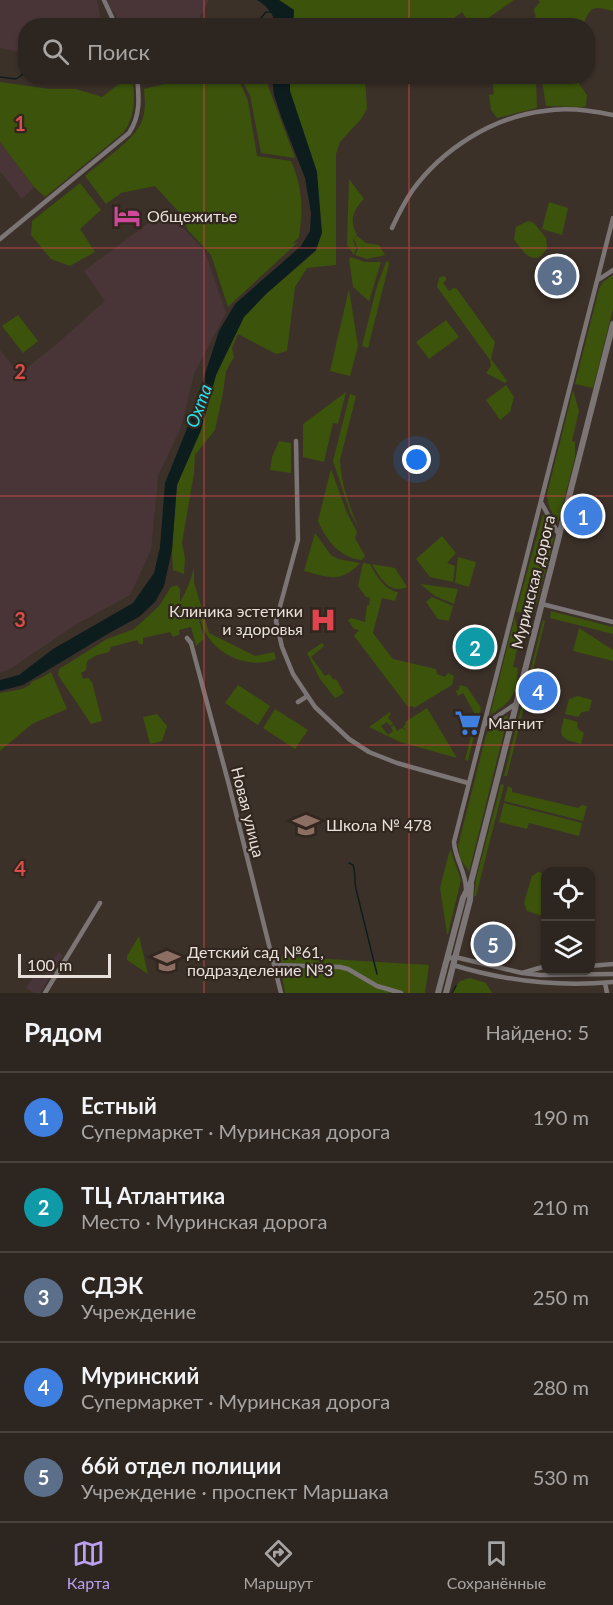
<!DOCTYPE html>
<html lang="ru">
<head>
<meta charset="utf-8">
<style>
  body { margin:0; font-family:Lato,sans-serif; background:#352d28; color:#f1f3f6 }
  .controls { position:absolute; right:18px; bottom:18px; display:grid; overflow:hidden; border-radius:12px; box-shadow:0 2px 4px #0004 }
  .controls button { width:54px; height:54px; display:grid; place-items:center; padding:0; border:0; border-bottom:2px solid #48423d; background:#2d251f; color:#f1f3f6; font:30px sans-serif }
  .scale { position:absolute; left:18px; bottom:15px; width:93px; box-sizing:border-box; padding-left:6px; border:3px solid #e7e0db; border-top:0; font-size:16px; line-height:21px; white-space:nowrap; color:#e7e0db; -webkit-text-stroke:4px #32271f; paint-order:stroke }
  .you { position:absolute; left:417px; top:460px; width:21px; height:21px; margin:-15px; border:4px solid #fff; border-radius:50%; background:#1a73e8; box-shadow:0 0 0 9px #1a73e833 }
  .badge { display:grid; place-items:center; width:39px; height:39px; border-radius:50%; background:#bca0f2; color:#fff; font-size:20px; font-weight:700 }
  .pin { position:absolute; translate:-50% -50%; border:3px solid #fff; box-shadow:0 2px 6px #0006 }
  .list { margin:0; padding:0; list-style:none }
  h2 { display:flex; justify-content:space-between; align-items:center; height:78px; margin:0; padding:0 24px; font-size:26px }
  h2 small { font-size:20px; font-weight:400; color:#a7a5a4 }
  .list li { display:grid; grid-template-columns:39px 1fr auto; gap:18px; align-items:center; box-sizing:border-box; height:90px; padding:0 24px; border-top:2px solid #48423d }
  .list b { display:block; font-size:22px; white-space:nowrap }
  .list p { margin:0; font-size:20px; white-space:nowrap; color:#a7a5a4 }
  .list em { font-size:20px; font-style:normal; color:#a7a5a4 }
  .icon { flex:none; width:33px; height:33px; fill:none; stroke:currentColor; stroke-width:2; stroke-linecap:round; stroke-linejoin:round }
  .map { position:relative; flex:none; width:613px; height:993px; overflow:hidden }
  .search { position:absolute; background:#2d251f; box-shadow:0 2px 4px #0004; left:18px; right:18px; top:18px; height:66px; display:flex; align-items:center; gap:15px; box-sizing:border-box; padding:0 21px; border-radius:24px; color:#a7a5a4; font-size:22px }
  .sheet { height:528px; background:#2d251f }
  nav { display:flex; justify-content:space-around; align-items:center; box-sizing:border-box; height:84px; border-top:2px solid #48423d; background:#2d251f; font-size:16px; color:#a7a5a4 }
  nav a { display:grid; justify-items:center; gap:3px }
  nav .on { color:#bca0f2 }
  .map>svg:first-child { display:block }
  .commercial { fill:#48353b }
  .industrial { fill:#493537 }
  .green { fill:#3b530b }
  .water { fill:#0d1d1e }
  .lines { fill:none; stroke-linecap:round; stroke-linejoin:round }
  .stream { stroke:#0d1d1e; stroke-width:1.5 }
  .minor { stroke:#7c7576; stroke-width:4.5 }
  .tertiary { stroke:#7c7576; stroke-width:6 }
  .grid { fill:none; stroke:#d94d4c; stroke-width:1.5; stroke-opacity:0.55 }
  .labels { text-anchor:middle; stroke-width:4.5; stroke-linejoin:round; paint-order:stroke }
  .poi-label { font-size:16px; fill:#e7e0db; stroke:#32271f; text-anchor:start }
  .street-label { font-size:16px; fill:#e7e0db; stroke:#32271f }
  .water-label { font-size:18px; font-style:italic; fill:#26e2ee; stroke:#32271f }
  .grid-label { font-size:20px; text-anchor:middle; font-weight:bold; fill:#d94d4c; stroke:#32271f; stroke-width:4.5; stroke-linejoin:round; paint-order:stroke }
</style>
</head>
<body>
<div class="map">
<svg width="613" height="993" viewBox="0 0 613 993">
  <rect width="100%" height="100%" fill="#3c3129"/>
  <path class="commercial" d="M58 952 63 955 40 993H34L26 988 35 974 43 978Z"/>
  <path class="industrial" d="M0 0H97L100 18 82 25 26 26 25 49 20 52 0 48Z
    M108 0H209L200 17 187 25 123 26 110 7Z
    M0 142 34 187 22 199 0 171Z
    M166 210 205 251 226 313 194 374 181 427 158 476 151 550 130 595 75 625 10 669 0 672V350L16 370 22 372 59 342 105 301 84 271Z"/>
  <path class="green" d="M279 0H514L477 26 471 25 462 12 445 25H293L294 10Z
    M538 0H613V11C593 6 591 5 583 25H537L534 9 540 2Z
    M196 76 242 77 240 82 248 101 257 156 291 161C303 188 303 209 299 237L292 244 298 242 228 307 211 255 187 229 185 219 155 186 121 193 106 204 85 176C101 161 134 141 142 121 146 111 145 99 144 89Z
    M128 77H132C135 95 136 117 123 133L45 197 34 187 0 142V82L50 89H76L102 97Z
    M244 77H268V86L295 158 261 153 250 95 242 81Z
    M290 77H365L367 109 361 119 340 142 336 154V265L307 268 295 287 287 351 276 354 238 334 232 348 234 357 226 371 223 393 215 430 195 455 194 473 182 543 185 558 184 574 173 570 172 550 177 485 201 430 216 375 244 317 266 294 316 251 317 172 290 91Z
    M492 77H536L537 108 497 118 491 110 489 95 494 94Z
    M544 77H578L579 84 587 95 586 106 582 107 546 106 542 81Z
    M349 179 364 199C353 210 349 220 357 235L353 240 356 248 354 255 347 245Z
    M80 183 101 210 80 229 95 252 70 266 51 259 31 235 32 221Z
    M549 202 568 208 562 235 542 229Z
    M528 221 534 223 546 238 547 248C535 270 522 251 514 239L516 227Z
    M357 236 366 243 379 245 385 255 367 259 355 255 358 249 354 239Z
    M351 257 365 262H381L369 301 353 287 349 259Z
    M388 261 389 264 368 348 362 346 377 286 386 262Z
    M613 275V309L593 388 575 384 599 289 603 282Z
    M442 276 446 277V280L443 283 449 291 454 288 457 289 495 342 491 359 507 381 505 383 486 373 491 366 490 360 437 287 439 278Z
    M349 289 358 346 350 376 330 371Z
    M18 315 38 341 23 353 2 326Z
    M446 320 459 337 429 359 416 342Z
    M506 385 514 397 510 412 500 420 486 400Z
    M573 390 579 411 572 441 575 442V458L558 523 549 507 547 494Z
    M346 392 338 424 333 423 324 462 303 457V424Z
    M350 394 356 396 340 460C341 485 350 508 360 531L350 512 333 461Z
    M279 441 291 443V473L270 470 272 457Z
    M331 469 347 513 357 532 355 538 365 556 362 560C340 558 326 540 318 521Z
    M543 514 551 527 554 538 534 613 516 612Z
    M315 533 331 555 338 559 360 563C340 584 328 577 304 571Z
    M442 536 456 553 447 563 455 566 453 582 430 577 416 559Z
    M458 557 476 562 469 587 455 583Z
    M363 563 370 564C376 575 384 590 398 592L395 601 382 598 373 633 393 659 436 669 437 674 445 677 448 673 454 676 452 685 414 708 413 706 408 707 354 636 359 630 354 629 348 620 351 618 365 622 367 605H369L370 598 366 597 358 586Z
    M372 564 395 568 407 587C390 595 380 578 372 564Z
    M194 568V582L209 633 255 656 274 652 276 659C254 669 222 658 209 638 201 628 200 614 195 603L204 639 196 646 191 627 179 630 180 634 173 637 170 632 143 638V644H139L137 640 111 647 109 652 97 655 87 661 86 670 81 673 83 679 88 678 92 682 102 721 91 724 58 675 59 669 107 639 134 629 159 606 171 587 177 585 180 589V602C186 592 191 580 194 568Z
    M420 584 458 589 454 604 435 596Z
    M432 597 453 606 449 621 438 619 426 602Z
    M551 611 613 627V634L550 618Z
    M515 616 519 641 513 667 518 668C516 695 513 701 490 715Z
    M543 620 545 621 507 776H504Z
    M579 628 613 650V661L573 651Z
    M322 643 324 646 311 657 325 676 329 674 334 680 336 679 344 693 335 698 320 679 307 653Z
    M51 672 67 709 32 724 0 751V693L22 689 30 685 31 682 43 677Z
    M238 685 270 706 258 725 225 703Z
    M460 685 467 687 481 708 468 761 465 760 473 728 471 720 476 716 463 693 458 696 456 691 459 689Z
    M578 696 592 700 589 711 582 712 578 717 565 714 569 699Z
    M427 708 457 758 400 742 369 727 390 712 391 714 388 717 393 724 390 726 387 722 381 726 388 735 393 731 391 727 394 725 397 731 402 728 407 731 403 727 406 724 405 722Z
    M275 709 308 730 295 749 263 728Z
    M157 714 167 726 162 741 150 744 143 717Z
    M508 715V716L469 872 460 858 458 846 486 735 493 724Z
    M564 718 577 722 578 729 584 733 581 744 567 740 562 736 561 730Z
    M501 784 504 785 476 896H474L476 879Z
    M508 786 512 788V792L578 808 582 805 587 806 583 821 504 801Z
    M504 803 582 823 579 836 529 823 527 829 499 822Z
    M450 849 461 880 448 934H447L440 888Z
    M538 872 545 874V917L527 911 524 903 532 876Z
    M139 936 148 974 127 960V956Z
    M278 956 429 965 425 993H285Z
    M470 978 486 983 492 993H451L460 981Z"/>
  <path class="water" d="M257 0H279L294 10 293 25H275C275 15 266 5 257 0Z
    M272 77H290V91L317 172 322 233 316 250 266 294 244 317 216 375 201 430 177 485 172 550 164 586 155 602 139 617 111 632 23 685 0 691V680L19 675 53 649 133 603 154 573 160 547 165 483 188 426 219 331 235 304 301 246 310 231 311 213 305 178 282 119 274 95Z"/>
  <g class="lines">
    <path class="stream" d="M220 26 232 19 246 25 256 24 266 12H271
      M54 76H62
      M71 76 89 79 117 76
      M0 77 16 79 22 75 26 67
      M349 863 353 865C356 873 354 881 356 889 363 917 370 946 377 974
      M452 993 456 986"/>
    <path class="minor" d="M104 0 116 26
      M392 228C398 215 404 203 412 191 442 149 493 117 544 111 567 107 590 110 613 115
      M0 239 129 133C141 115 139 97 137 76
      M598 280 613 270
      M296 441 298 540 276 621 282 647 293 674 315 707 349 739 369 752 397 763 468 783
      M541 502 559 535
      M542 604 613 622
      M187 638 191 643 229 785 281 993
      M298 702 306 697
      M484 725 517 703
      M466 889C466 872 455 859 454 842L613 218
      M447 959 455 957 522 973 540 975 613 974
      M275 965 340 967 348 969 377 986 401 993
      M453 965C505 981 559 987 613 982
      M590 966 613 964
      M522 973 546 966
      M605 983 607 993
      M45 993 100 903"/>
    <path class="tertiary" d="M438 993 463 898 471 882 613 324
      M446 993 470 900 471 885"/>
  </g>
  <path class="grid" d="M204 0V26M409 0V26M204 76V993M409 76V993M0 248H613M0 496H613M0 745H613"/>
  <defs>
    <g id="hotel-bare" transform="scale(2.07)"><path d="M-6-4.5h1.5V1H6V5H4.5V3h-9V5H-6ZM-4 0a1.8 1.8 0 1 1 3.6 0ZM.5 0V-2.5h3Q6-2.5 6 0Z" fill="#d1479c" stroke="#32271f" stroke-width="2.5" paint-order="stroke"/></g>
    <g id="hospital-bare" transform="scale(2.07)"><path d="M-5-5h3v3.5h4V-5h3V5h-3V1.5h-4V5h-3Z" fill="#e0444e" stroke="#32271f" stroke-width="2.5" paint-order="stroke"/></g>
    <g id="supermarket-bare" transform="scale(2.07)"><path d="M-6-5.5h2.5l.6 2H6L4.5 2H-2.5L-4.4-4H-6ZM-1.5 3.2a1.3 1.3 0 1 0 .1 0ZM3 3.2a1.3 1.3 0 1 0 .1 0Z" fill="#3f7fe0" stroke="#32271f" stroke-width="2.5" paint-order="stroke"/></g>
    <g id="school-bare" transform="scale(2.07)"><path d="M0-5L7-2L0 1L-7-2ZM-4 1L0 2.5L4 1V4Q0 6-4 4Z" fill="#8d6e63" stroke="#32271f" stroke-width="2.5" paint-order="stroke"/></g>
  </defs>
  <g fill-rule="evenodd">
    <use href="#hotel-bare" x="127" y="216"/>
    <use href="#hospital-bare" x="323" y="620"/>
    <use href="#supermarket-bare" x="468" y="723"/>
    <use href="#school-bare" x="306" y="825"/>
    <use href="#school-bare" x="167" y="961"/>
  </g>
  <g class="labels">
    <g class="poi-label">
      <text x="147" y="222">Общежитье</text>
      <text x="303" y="617" text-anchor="end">Клиника эстетики<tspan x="303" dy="18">и здоровья</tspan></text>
      <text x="488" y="729">Магнит</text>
      <text x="326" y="831">Школа № 478</text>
      <text x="187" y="958">Детский сад №61,<tspan x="187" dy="18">подразделение №3</tspan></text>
    </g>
    <g class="street-label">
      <text transform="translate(533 582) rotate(-76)" y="6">Муринская дорога</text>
      <text transform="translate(248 812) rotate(76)" y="6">Новая улица</text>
    </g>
    <g class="water-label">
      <text transform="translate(199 406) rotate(-70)" y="6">Охта</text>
    </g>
  </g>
  <g class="grid-label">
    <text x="20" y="131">1</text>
    <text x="20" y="379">2</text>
    <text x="20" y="627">3</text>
    <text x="20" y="876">4</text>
  </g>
</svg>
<div class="controls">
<button><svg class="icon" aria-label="locate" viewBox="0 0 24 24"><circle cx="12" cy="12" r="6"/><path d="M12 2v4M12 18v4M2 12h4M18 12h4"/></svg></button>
<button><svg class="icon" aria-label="layers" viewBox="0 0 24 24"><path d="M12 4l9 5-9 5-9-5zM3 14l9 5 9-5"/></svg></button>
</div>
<div class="scale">100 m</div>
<div class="you"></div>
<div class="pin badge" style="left:583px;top:516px;background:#3f7fe0">1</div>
<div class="pin badge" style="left:475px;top:647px;background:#0f9aa8">2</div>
<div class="pin badge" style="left:557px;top:276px;background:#5c6f8a">3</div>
<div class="pin badge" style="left:538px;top:691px;background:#3f7fe0">4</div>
<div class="pin badge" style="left:493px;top:944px;background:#5c6f8a">5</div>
<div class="search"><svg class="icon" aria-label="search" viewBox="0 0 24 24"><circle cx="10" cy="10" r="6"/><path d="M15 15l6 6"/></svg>Поиск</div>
</div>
<section class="sheet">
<h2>Рядом<small>Найдено: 5</small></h2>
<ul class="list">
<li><span class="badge" style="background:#3f7fe0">1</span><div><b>Естный</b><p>Супермаркет · Муринская дорога</p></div><em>190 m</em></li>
<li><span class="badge" style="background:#0f9aa8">2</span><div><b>ТЦ Атлантика</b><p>Место · Муринская дорога</p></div><em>210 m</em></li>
<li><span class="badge" style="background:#5c6f8a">3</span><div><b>СДЭК</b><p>Учреждение</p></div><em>250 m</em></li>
<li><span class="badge" style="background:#3f7fe0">4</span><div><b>Муринский</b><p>Супермаркет · Муринская дорога</p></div><em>280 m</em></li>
<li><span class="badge" style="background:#5c6f8a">5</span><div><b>66й отдел полиции</b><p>Учреждение · проспект Маршака</p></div><em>530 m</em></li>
</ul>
</section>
<nav>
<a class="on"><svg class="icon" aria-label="map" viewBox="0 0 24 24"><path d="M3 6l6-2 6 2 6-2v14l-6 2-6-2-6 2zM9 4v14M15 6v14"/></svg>Карта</a>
<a><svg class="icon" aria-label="directions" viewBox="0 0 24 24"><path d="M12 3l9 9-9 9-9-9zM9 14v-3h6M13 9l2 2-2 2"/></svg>Маршрут</a>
<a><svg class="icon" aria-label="saved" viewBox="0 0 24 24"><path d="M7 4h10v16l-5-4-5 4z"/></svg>Сохранённые</a>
</nav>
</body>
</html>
